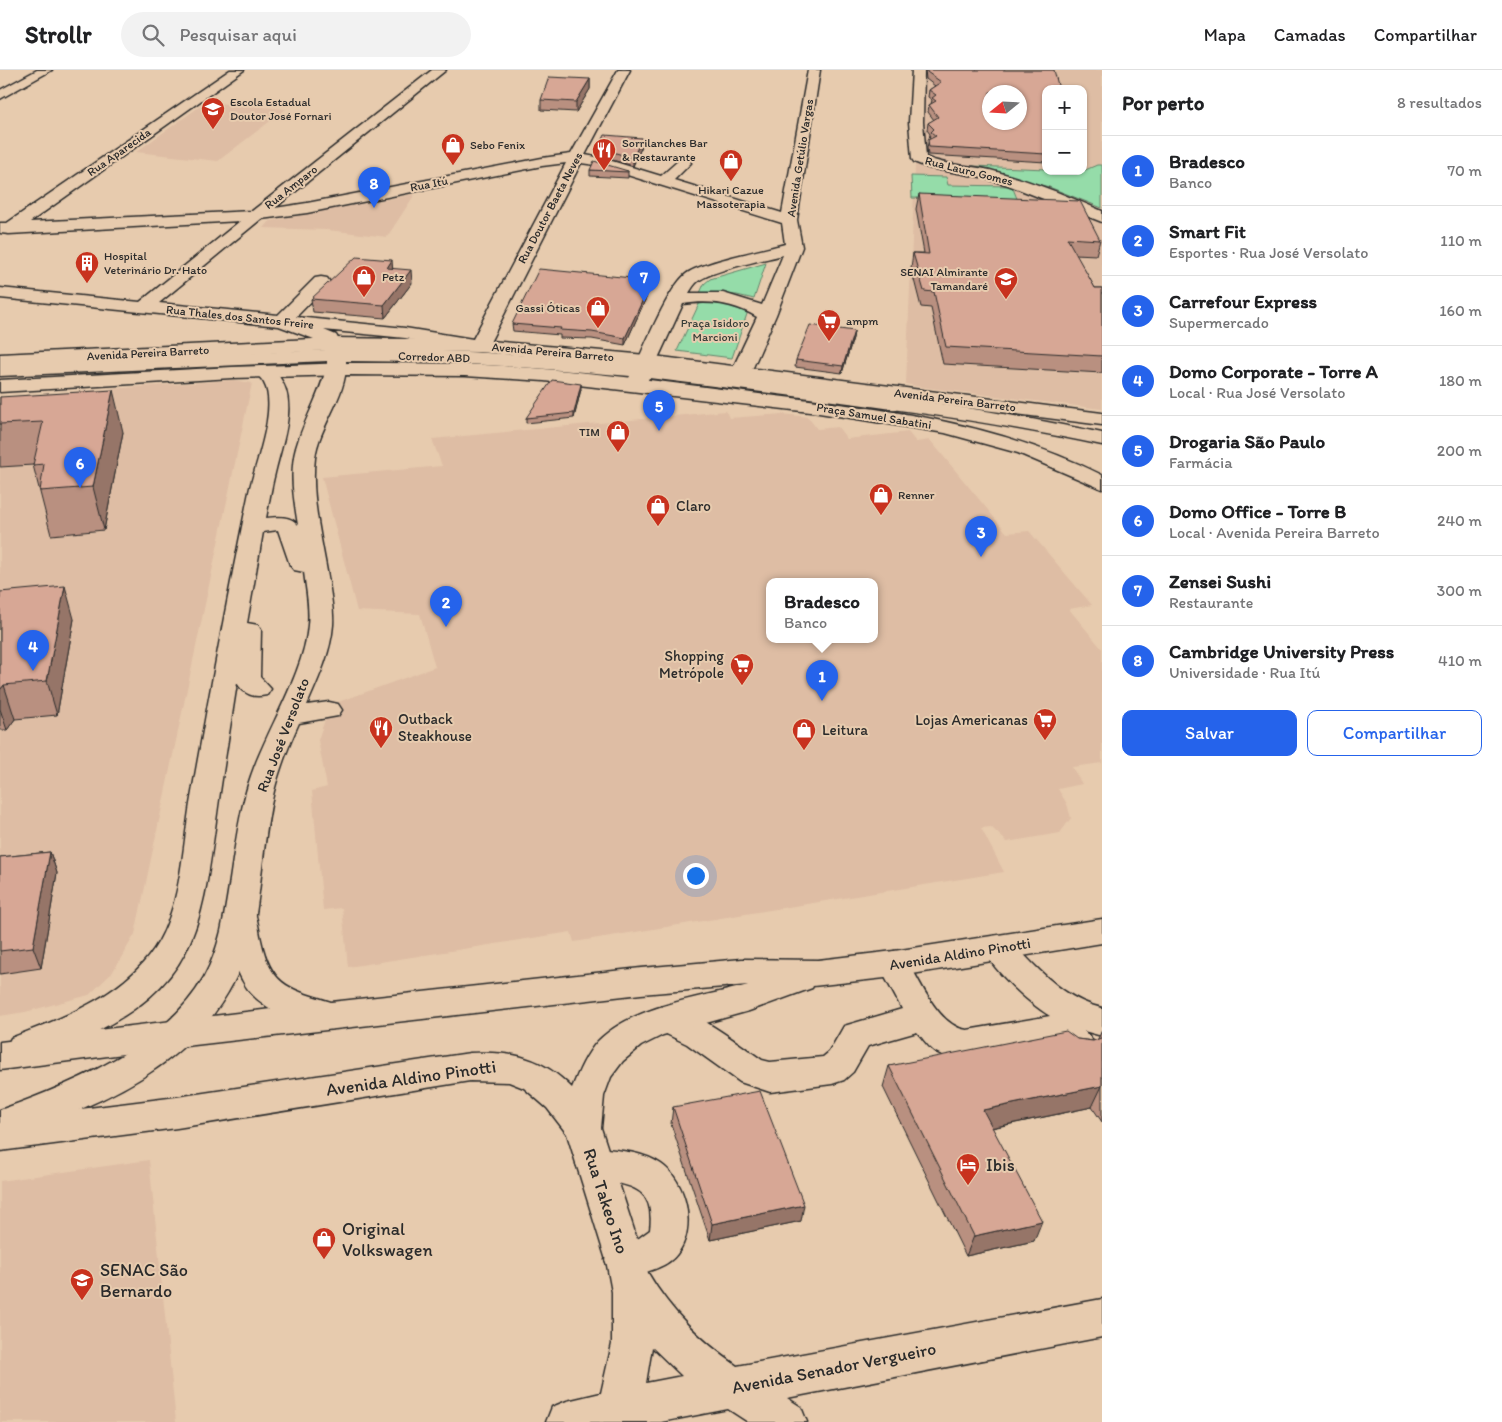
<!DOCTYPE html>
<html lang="pt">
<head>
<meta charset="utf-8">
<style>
  body { margin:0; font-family:Itim,sans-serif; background:#f2f2f2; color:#202124 }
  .controls { position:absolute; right:15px; top:15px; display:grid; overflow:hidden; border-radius:10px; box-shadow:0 1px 4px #0004 }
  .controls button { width:45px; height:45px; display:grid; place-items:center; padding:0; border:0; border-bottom:1px solid #e0e0e0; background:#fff; color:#202124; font:25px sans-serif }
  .compass { position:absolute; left:982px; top:15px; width:45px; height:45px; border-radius:50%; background:#fff; box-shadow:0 1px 4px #0004; rotate:252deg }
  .you { position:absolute; left:695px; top:805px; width:18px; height:18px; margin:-12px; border:4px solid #fff; border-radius:50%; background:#1a73e8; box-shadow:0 0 0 8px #1a73e833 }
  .badge { display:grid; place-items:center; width:32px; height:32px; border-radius:50%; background:#2563eb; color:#fff; font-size:16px; font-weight:700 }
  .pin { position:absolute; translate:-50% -41px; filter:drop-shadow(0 1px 2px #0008) }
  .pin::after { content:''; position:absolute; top:26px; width:18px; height:15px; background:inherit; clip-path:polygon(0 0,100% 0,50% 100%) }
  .popup { position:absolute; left:766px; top:508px; width:112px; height:65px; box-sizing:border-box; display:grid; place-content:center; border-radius:10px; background:#fff; filter:drop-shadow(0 1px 4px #0005); font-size:16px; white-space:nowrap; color:#757577 }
  .popup b { font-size:19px; color:#202124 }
  .popup::after { content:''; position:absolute; left:50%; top:100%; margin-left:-10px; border:10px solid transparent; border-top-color:#fff }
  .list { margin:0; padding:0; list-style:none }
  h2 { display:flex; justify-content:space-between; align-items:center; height:65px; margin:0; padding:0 20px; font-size:21px }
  h2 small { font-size:16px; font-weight:400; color:#757577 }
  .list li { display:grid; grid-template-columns:32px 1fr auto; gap:15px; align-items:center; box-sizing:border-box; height:70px; padding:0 20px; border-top:1px solid #e0e0e0 }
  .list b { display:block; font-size:19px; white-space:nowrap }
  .list p { margin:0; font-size:16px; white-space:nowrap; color:#757577 }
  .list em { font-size:16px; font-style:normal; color:#757577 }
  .actions { display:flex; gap:10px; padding:15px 20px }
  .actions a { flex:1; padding:11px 0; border:1px solid #2563eb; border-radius:10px; text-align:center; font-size:18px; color:#2563eb }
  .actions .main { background:#2563eb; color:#fff }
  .icon { flex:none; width:28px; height:28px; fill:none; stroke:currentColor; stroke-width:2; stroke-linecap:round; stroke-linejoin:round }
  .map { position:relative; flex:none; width:1102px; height:1352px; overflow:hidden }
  header { display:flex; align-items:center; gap:30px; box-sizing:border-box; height:70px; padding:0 25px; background:#fff; border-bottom:1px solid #e0e0e0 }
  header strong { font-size:24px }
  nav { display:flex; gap:28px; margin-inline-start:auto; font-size:18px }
  .search { width:350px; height:45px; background:#f2f2f2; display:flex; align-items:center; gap:12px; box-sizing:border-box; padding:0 18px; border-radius:28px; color:#757577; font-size:19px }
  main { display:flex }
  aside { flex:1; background:#fff }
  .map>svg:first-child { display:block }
  .built { fill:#debda4; fill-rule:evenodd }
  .green { fill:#95dca9; stroke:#60846a }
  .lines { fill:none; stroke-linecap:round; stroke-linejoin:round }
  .minor-casing { stroke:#2b2b2b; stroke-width:3 }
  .major-casing { stroke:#2b2b2b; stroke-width:3 }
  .minor { fill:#e7cbae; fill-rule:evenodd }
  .major { fill:#e7cbae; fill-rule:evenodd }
  .wall { fill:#b99080; stroke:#2b2b2b }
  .shaded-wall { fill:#967568; stroke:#2b2b2b }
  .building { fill:#d7a795; stroke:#2b2b2b; fill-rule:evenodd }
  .labels { text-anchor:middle; stroke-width:4; stroke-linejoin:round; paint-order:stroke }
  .far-poi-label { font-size:12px; fill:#2b2b2b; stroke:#e7cbae; text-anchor:start }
  .far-street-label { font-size:12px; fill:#2b2b2b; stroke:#e7cbae }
  .far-park-label { font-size:12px; fill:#363d38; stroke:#e7cbae }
  .poi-label { font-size:15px; fill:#2b2b2b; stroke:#e7cbae; text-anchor:start }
  .street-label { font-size:15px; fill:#2b2b2b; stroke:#e7cbae }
  .near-street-label { font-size:18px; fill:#2b2b2b; stroke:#e7cbae }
  .near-poi-label { font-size:18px; fill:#2b2b2b; stroke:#e7cbae; text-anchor:start }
</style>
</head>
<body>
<header>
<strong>Strollr</strong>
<div class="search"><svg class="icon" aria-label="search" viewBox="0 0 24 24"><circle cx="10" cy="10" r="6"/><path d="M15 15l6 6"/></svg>Pesquisar aqui</div>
<nav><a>Mapa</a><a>Camadas</a><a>Compartilhar</a></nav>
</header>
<main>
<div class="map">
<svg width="1102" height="1352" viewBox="0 0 1102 1352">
  <rect width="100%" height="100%" fill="#e7cbae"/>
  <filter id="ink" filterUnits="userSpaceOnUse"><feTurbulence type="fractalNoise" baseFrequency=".02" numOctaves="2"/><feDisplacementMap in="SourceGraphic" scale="10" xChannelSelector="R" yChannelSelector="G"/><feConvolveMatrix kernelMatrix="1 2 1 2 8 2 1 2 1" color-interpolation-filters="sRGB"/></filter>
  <g filter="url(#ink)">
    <path class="built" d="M919 0H1102V339L920 317 906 314ZM1046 19H1083V101H1046ZM989 22H1019V52H989Z
      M206 32 286 39 218 91 136 82Z
      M415 124 387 167 328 160 263 158 270 151Z
      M233 310 252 313 135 864 112 903 89 925 25 942 0 946V327Z
      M726 341 729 348 783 344 808 347 817 359 838 357 847 369 908 362 916 372 930 370 1007 463 1029 461 1092 535 1069 539 1102 579V693L1072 697 1082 714 1058 719 1067 734 1071 748 1060 763 1007 772 991 757 981 758 1004 802 574 872 571 862 348 897 342 838 323 840 312 721 327 717 318 670 330 635 435 597 420 544 357 541 322 407 442 396 432 369ZM770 512H874V570H770Z
      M149 1090 176 1352H0V1111Z"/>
    <path class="green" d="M1097 95H1102V138L1049 117 973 96 1046 99V101H1083Z
      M911 106 946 107 948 115 1012 116 1018 131 912 128Z
      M766 193 754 229 737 225 700 223 704 214 710 209Z
      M707 232 733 234 748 241 732 288 677 281 699 234Z"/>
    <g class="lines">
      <g class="minor-casing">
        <path id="minor" d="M37 0H52L0 29V20Z
          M230 0H244L30 152 252 141 432 0H446L275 138 307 133 542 88 571 84 618 0H630L585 85 602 88 661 106 679 90H689L691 93 674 110 782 143 808 0H820L797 150 802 177 776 245 751 302 748 306 741 308 734 306 731 302 757 247C733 233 710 230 683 234L654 297C803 316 954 331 1102 363V375C953 343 800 327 649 308L643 318 636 320 629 318 626 314 630 306C535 297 441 291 346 291 348 325 319 355 315 388 310 426 323 475 329 513 331 527 334 541 333 555 331 582 318 610 307 635L329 632 338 634 342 640 338 646 299 653C289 675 280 698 274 721 263 767 262 815 253 861 220 988 113 1030 0 1070V1040C70 1015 167 975 204 907 212 892 217 877 221 861 231 815 234 767 246 722 260 668 304 608 308 555 310 537 306 519 304 502L294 500 290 495 278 460 263 462 247 553 258 555 261 560 260 607 271 619 267 625C253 628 245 625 237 613 230 659 222 705 216 751 201 861 194 916 85 967 74 972 31 993 22 992 18 991 14 989 11 988L6 978 11 968C65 947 129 924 159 871 182 831 183 772 191 728 209 626 228 523 249 422 255 394 278 338 264 313 262 309 257 305 254 301L257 297C266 295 271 296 277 304 300 331 282 372 275 403 271 418 269 433 266 448 276 447 291 445 298 455 294 430 289 403 296 378 304 349 321 324 327 294V291L0 306V294L326 280 322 272 279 256 0 228V218L140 232 240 151 9 164 0 163V153H7ZM566 93 473 269 405 258 296 247 330 212 327 208 321 207 315 208 278 245 159 233 261 149 307 143 542 96ZM581 93 595 95 782 153 785 174C763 180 702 192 686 204 669 217 646 273 636 295 538 285 442 279 344 279L336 265 324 260 405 268 479 282 486 280ZM783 185 762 235 723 223H689C691 220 693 216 696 213 707 201 764 190 783 185Z
          M912 0H924L923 52 926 87C946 96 969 95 990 100 1029 110 1065 125 1102 141V152L1008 115 981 107 929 98 914 92 912 89 909 52Z
          M999 867C1014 872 1020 881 1032 893 1052 913 1074 932 1102 938V966L1084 961 1091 968 1096 978 1091 988C1070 995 1067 988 1052 973 1025 978 959 996 936 982 929 978 923 968 917 962L868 976 853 1002 844 1010 832 1014 770 1022 740 1012 687 974 656 959 651 949 656 939C659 938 664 936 667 936 687 935 745 978 762 990L770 992 823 987 829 982 844 956 902 939 878 894 883 885 894 881 905 885C918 908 938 957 967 960L1050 946C1027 932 996 903 983 879L988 870Z
          M594 1078C616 1080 642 1081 661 1094 687 1112 697 1159 677 1184 666 1199 641 1203 625 1208L611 1203 605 1190 611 1177 639 1168 650 1160C657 1105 615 1118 581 1105L576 1094 581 1083Z"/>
      </g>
      <g class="major-casing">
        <path id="major" d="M334 268 479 270 646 285 1102 343V355L646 297 479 282 334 280 0 296V284Z
          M349 293C400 293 451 293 503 296 589 301 674 313 759 324 877 338 995 351 1102 405V419L1018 383 945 363 819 343 544 311 465 306 349 305 232 308 0 322V310L232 297Z
          M241 832 252 836C258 847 258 858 261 870 271 917 290 919 331 932L641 898 742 889 818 890 894 881 1102 849V873L894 907 813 916 812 918 749 941 663 965 641 976 623 991 611 1007 604 1026 601 1058 648 1203C671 1242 700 1270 737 1296L1102 1229V1267L787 1328 801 1337 807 1352H748L728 1339 661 1352H546L552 1337 567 1331 601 1323 612 1274V1222L606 1190 567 1064 547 1038 524 1018 509 1012 470 1011 177 1058 0 1081V1049L177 1027 470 983C512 981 542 987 572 1018 579 1001 586 984 598 971 634 935 701 928 748 915L641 924 177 977 0 1000V972L271 939C262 933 253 927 247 918 235 900 219 856 230 836ZM652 1277 682 1306 646 1313Z"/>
      </g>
      <use href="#minor" class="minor"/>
      <use href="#major" class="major"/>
    </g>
    <path class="wall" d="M925 0H1054L1046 19V92L928 85 927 78 930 64 927 60 928 53 934 50 928 42 929 35 931 34 932 30 928 27 929 20 935 16 926 9Z
      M590 9V19L576 42 541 40V30Z
      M642 68V76L633 96 599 86V78Z
      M590 100 628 101V108L590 106Z
      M919 124 1100 170 1096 185 1075 184 1095 218H1102V303L943 294 931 238 921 237 911 198 913 183H924L916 139Z
      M393 199 412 213 385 248 313 242 311 229Z
      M646 228 625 275 592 269 560 268V265L513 261 512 254Z
      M854 261 853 268 842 303 795 297 796 290Z
      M581 319 574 348 526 353V348Z
      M0 327 123 362 104 460 51 465 33 395 0 397Z
      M0 522 74 549 57 645 15 649 7 660H0Z
      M50 782 57 803 41 898 0 904V787Z
      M1102 960V1052L1092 1037 992 1058 1034 1171 966 1186 883 1017 889 996 1077 969 1093 971 1098 969Z
      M673 1037 801 1151 710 1170 671 1054Z"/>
    <path class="shaded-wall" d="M590 9V19L576 42V32Z
      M642 68V76L633 96V88Z
      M392 190 393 203 387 198Z
      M411 200 412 213 385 248 384 235Z
      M647 221 646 228 625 275V268Z
      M854 261 853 268 842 303 843 296Z
      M581 314V319L574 348V343Z
      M113 320 123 362 104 460 93 417Z
      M65 516 74 549 57 645 47 611Z
      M4 615 15 649 7 660 0 639V620Z
      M50 782 57 803 41 898 33 877Z
      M1102 1016 1092 1037 976 1061 983 1040Z
      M804 1135 801 1151 710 1170 712 1154Z
      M1042 1151 1034 1171 966 1186 974 1166Z"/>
    <path class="building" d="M927 0H1054L1059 19H1046V84L929 77 928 70 936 66 931 62 934 59 928 53 938 47 929 35 936 31 932 28 936 25 929 20 941 12 927 2ZM990 22H1020V52H990Z
      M549 7 590 9 576 32 541 30Z
      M605 65 642 68 633 88 599 78Z
      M594 91 628 101V102L590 100Z
      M919 124 1080 131 1100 170 1067 168 1095 218H1102V286L946 277 934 222 924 221 913 183 929 184Z
      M356 187 392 190 387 198 411 200 384 235 311 229Z
      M539 199 632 208 647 221 625 268 592 262 560 260 561 258 512 254Z
      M810 255 854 261 843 296 796 290Z
      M552 310 581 314 574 343 526 348Z
      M113 320 93 417 40 421 44 394 33 395 43 352 0 354V327Z
      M65 516 47 611 4 615 0 620V522Z
      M50 782 33 877 0 881V787Z
      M1066 961 1077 969 1093 971 1101 968 1102 967V1016L983 1040 1042 1151 974 1166 889 996Z
      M760 1021 804 1135 712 1154 673 1037Z"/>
  </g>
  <defs>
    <g id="school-pin" transform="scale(1.25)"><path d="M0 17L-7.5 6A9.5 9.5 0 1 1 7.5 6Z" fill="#c8321e" stroke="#e7cbae"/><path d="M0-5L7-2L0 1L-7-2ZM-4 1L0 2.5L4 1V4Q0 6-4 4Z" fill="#fff"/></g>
    <g id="shop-pin" transform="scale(1.25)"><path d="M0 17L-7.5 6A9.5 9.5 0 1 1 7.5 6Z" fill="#c8321e" stroke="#e7cbae"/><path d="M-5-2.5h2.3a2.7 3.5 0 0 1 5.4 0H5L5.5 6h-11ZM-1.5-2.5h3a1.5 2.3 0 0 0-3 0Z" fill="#fff"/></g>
    <g id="restaurant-pin" transform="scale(1.25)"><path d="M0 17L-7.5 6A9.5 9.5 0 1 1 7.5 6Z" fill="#c8321e" stroke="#e7cbae"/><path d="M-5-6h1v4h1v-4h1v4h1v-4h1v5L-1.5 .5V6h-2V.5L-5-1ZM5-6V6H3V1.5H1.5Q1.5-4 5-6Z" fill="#fff"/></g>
    <g id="building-pin" transform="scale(1.25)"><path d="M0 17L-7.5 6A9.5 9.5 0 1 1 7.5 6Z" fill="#c8321e" stroke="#e7cbae"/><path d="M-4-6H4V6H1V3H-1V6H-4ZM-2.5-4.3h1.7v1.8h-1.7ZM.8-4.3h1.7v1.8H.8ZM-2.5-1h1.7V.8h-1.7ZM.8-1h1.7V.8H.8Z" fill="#fff"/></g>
    <g id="university-pin" transform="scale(1.25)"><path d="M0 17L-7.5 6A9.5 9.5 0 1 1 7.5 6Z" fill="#c8321e" stroke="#e7cbae"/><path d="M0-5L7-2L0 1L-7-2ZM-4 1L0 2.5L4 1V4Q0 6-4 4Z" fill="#fff"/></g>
    <g id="supermarket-pin" transform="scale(1.25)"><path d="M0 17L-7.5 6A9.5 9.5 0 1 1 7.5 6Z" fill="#c8321e" stroke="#e7cbae"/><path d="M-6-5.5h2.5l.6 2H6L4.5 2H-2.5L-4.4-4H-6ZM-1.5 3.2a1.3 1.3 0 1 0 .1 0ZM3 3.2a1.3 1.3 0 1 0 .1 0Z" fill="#fff"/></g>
    <g id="hotel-pin" transform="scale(1.25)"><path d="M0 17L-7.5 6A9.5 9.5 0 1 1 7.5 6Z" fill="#c8321e" stroke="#e7cbae"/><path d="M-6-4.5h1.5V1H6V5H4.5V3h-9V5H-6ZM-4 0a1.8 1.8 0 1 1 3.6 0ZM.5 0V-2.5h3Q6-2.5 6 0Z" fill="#fff"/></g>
  </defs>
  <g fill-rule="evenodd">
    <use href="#school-pin" x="213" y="39"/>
    <use href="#shop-pin" x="453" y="75"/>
    <use href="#restaurant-pin" x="604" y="80"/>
    <use href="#shop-pin" x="731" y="91"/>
    <use href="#building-pin" x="87" y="193"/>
    <use href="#shop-pin" x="364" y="207"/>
    <use href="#university-pin" x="1006" y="209"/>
    <use href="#shop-pin" x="598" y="238"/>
    <use href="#supermarket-pin" x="829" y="251"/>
    <use href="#shop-pin" x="618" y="362"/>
    <use href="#shop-pin" x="881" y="425"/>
    <use href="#shop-pin" x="658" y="436"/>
    <use href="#supermarket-pin" x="742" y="595"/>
    <use href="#supermarket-pin" x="1045" y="650"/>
    <use href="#restaurant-pin" x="381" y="658"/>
    <use href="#shop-pin" x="804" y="660"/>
    <use href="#hotel-pin" x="968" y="1095"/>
    <use href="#shop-pin" x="324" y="1169"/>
    <use href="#university-pin" x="82" y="1210"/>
  </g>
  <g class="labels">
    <g class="far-poi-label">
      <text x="230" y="36">Escola Estadual<tspan x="230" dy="14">Doutor José Fornari</tspan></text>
      <text x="622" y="77">Sorrilanches Bar<tspan x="622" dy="14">&amp; Restaurante</tspan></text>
      <text x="470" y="79">Sebo Fenix</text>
      <text x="731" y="124" text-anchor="middle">Hikari Cazue<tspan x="731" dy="14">Massoterapia</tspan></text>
      <text x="104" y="190">Hospital<tspan x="104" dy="14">Veterinário Dr. Hato</tspan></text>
      <text x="988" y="206" text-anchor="end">SENAI Almirante<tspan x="988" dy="14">Tamandaré</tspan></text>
      <text x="382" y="211">Petz</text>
      <text x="580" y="242" text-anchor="end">Gassi Óticas</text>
      <text x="846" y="255">ampm</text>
      <text x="600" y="366" text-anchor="end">TIM</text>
      <text x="898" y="429">Renner</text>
    </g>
    <g class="far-street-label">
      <text transform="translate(119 82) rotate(-35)" y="4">Rua Aparecida</text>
      <text transform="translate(800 88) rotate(-81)" y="4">Avenida Getúlio Vargas</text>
      <text transform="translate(969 101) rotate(14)" y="4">Rua Lauro Gomes</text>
      <text transform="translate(429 114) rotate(-11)" y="4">Rua Itú</text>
      <text transform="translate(291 117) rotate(-38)" y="4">Rua Amparo</text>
      <text transform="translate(550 138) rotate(-62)" y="4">Rua Doutor Baeta Neves</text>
      <text transform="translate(240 247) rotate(6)" y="4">Rua Thales dos Santos Freire</text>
      <text transform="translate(553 282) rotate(5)" y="4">Avenida Pereira Barreto</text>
      <text transform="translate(148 283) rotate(-3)" y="4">Avenida Pereira Barreto</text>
      <text transform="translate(434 287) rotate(2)" y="4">Corredor ABD</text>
      <text transform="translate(955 330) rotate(7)" y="4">Avenida Pereira Barreto</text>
      <text transform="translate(874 346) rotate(9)" y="4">Praça Samuel Sabatini</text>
    </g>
    <g class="far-park-label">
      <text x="715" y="257">Praça Isidoro<tspan x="715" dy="14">Marcioni</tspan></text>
    </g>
    <g class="poi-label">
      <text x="676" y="441">Claro</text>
      <text x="724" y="591" text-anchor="end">Shopping<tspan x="724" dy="17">Metrópole</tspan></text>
      <text x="398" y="654">Outback<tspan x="398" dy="17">Steakhouse</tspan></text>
      <text x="1028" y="655" text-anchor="end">Lojas Americanas</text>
      <text x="822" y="665">Leitura</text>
    </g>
    <g class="street-label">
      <text transform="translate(283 665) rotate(-69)" y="5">Rua José Versolato</text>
      <text transform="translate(960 884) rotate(-9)" y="5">Avenida Aldino Pinotti</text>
    </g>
    <g class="near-street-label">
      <text transform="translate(411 1008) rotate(-8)" y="6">Avenida Aldino Pinotti</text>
      <text transform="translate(606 1131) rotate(72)" y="6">Rua Takeo Ino</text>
      <text transform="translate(834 1298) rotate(-11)" y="6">Avenida Senador Vergueiro</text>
    </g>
    <g class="near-poi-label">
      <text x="986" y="1101">Ibis</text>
      <text x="342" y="1165">Original<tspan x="342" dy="21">Volkswagen</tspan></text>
      <text x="100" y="1206">SENAC São<tspan x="100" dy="21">Bernardo</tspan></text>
    </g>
  </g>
</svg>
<div class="controls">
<button>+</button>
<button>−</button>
</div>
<svg class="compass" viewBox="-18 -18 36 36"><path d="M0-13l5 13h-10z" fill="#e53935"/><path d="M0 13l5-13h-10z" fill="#757577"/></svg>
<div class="you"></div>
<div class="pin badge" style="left:822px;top:631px">1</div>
<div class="popup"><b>Bradesco</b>Banco</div>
<div class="pin badge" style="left:446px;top:557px">2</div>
<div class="pin badge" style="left:981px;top:487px">3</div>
<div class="pin badge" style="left:33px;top:601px">4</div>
<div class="pin badge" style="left:659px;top:361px">5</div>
<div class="pin badge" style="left:80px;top:418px">6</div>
<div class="pin badge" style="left:644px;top:232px">7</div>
<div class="pin badge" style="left:374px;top:138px">8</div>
</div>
<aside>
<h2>Por perto<small>8 resultados</small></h2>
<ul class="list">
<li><span class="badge">1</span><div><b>Bradesco</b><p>Banco</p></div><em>70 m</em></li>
<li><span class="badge">2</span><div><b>Smart Fit</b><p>Esportes · Rua José Versolato</p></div><em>110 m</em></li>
<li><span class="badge">3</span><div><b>Carrefour Express</b><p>Supermercado</p></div><em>160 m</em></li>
<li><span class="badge">4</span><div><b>Domo Corporate - Torre A</b><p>Local · Rua José Versolato</p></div><em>180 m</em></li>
<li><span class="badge">5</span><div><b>Drogaria São Paulo</b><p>Farmácia</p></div><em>200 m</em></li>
<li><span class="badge">6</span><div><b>Domo Office - Torre B</b><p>Local · Avenida Pereira Barreto</p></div><em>240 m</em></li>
<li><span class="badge">7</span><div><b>Zensei Sushi</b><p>Restaurante</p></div><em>300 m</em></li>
<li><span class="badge">8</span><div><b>Cambridge University Press</b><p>Universidade · Rua Itú</p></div><em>410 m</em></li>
</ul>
<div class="actions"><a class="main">Salvar</a><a>Compartilhar</a></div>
</aside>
</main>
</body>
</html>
